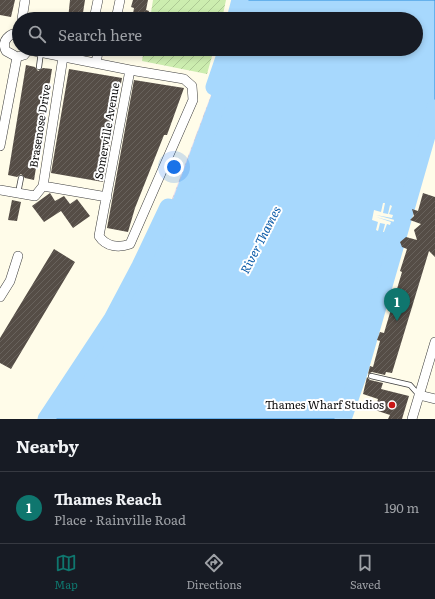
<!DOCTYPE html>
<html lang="en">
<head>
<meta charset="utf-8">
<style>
  body { margin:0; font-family:Literata,serif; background:#242831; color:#f1f3f6 }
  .you { position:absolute; left:174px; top:167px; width:14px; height:14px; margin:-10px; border:3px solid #fff; border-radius:50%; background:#1a73e8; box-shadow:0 0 0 6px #1a73e833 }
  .badge { display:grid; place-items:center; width:26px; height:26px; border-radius:50%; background:#0f766e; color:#fff; font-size:13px; font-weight:700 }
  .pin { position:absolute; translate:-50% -33px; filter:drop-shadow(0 1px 2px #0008) }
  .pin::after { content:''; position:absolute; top:21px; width:14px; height:12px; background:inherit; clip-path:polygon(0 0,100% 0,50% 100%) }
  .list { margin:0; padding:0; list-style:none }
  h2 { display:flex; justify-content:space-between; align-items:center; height:52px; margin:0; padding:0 16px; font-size:17px }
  h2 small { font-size:13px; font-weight:400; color:#9ea1a6 }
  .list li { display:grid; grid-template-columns:26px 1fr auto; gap:12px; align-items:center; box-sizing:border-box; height:72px; padding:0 16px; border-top:1px solid #363941 }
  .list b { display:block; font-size:15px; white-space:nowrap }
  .list p { margin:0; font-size:13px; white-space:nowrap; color:#9ea1a6 }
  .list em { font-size:13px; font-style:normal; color:#9ea1a6 }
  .icon { flex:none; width:22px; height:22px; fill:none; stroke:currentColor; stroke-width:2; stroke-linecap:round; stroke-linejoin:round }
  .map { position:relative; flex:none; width:435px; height:419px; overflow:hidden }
  .search { position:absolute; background:#171b24; box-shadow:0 2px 6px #0003; left:12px; right:12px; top:12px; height:44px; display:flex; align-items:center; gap:10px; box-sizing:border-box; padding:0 14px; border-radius:22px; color:#9ea1a6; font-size:15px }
  .sheet { height:124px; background:#171b24 }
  nav { display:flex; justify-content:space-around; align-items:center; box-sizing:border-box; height:56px; border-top:1px solid #363941; background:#171b24; font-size:11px; color:#9ea1a6 }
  nav a { display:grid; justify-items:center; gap:2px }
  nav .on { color:#0f766e }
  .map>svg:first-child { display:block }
  .industrial { fill:url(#industrial-grid) }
  .garden { fill:url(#garden-furrows) }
  .water { fill:#a7d8fd; stroke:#278adb }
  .pier { fill:#fffce9 }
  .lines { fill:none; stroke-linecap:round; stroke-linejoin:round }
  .river { stroke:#a7d8fd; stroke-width:17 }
  .building { fill:url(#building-hatch) }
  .lane-casing { stroke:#3e3e3e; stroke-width:6 }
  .street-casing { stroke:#3e3e3e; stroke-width:10 }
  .lane { stroke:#fff; stroke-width:4.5 }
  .street { stroke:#fff; stroke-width:9 }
  .poi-dot { fill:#c81616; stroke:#fff; stroke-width:1.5 }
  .labels { text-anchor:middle; stroke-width:4; stroke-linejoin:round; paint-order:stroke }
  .street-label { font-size:11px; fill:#0b0b0b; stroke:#fff }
  .poi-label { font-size:11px; fill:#0b0b0b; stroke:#fff; text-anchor:end }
  .water-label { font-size:12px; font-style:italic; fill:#095aa8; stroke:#fff }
</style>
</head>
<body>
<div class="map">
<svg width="435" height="419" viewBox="0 0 435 419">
  <defs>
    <pattern id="industrial-grid" width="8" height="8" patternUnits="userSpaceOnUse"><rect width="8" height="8" fill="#ebddeb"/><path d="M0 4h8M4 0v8" fill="none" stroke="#c8bcc8"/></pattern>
    <pattern id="garden-furrows" width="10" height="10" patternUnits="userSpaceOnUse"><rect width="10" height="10" fill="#ccedaf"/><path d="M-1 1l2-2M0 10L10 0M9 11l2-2" fill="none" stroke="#aeca95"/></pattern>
    <pattern id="building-hatch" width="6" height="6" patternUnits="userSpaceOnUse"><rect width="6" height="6" fill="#554d46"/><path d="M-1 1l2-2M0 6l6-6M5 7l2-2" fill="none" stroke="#68625c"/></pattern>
  </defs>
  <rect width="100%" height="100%" fill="#fffce9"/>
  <path class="industrial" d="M214 87 222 91 197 159 178 210 169 207Z"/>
  <path class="garden" d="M153 0H226L222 19H150Z
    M144 49H214L207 74 142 61Z"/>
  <path class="water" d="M240 0H435V108L359 373 343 419H46L112 319 140 266 168 207 178 210 222 91 214 87 227 49H416V19H235Z"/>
  <path class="pier" d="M383 203H385L383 213 388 214 390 205 392 206 389 214 393 215 392 218 376 215 402 222V224L376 217 391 222 390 225 387 224 384 232H383L385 224 380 223 378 231 376 230 378 222 372 220 374 210 381 212Z"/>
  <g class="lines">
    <path class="river" d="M235 19 240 0
      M46 419 112 319 140 266 168 207 178 210 222 91 214 87 227 49
      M343 419 359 373 435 108"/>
  </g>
  <path class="building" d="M0 0H15L11 17 0 15Z
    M70 0H85L82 19H68Z
    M133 0H148L146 10 149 11 147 19H132L134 8 131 7Z
    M26 65 35 67 38 71 43 68 52 69 34 180 25 178 21 174 17 177 8 175Z
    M69 69 122 78 103 182 51 173Z
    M134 80 184 88 167 135H164L135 208 128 232 107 228Z
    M50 193 55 201 64 196 70 204 77 199 90 216 73 228 61 211 44 222 32 206Z
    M423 193 435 197V257L429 251 392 373 386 372 385 375 372 372 368 374 370 366 373 367 380 341 377 340 380 332 384 333 392 306 387 305 389 297 394 299 402 272 400 271 407 249 402 247 400 242 406 237 417 240 414 230 421 224 410 220 414 216 412 209 418 211Z
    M12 200 21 202 17 221 8 220Z
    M54 249 75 262 11 369 0 363V338Z
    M367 377 370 380 383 383 381 389 409 396 402 419H388L390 415 375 410 378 399 363 394Z"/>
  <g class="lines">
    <g class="lane-casing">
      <path id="lane" d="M39 67 41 52
        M18 193 21 178
        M371 376 410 385 419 395"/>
    </g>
    <g class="street-casing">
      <path id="street" d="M22 19 25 0
        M94 19 98 0
        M116 19 120 0
        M19 33C9 33 1 41 6 51L17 57 24 55 29 49
        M29 50 130 70 184 79 192 86 193 100 130 244C119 248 106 247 99 236L130 70
        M96 63 98 52 102 49
        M0 146 17 57
        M43 186 107 197
        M0 190 35 196 43 186 63 57
        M0 297 10 281 18 256
        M419 395 435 399
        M412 419 435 342"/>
    </g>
    <use href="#lane" class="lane"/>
    <use href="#street" class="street"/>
  </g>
  <circle class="poi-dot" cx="392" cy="405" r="4"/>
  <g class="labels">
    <g class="street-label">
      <text transform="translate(40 126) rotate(-81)" y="4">Brasenose Drive</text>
      <text transform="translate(107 131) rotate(-80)" y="4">Somerville Avenue</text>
    </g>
    <g class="poi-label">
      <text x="384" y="409">Thames Wharf Studios</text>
    </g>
    <g class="water-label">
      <text transform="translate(261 240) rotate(-63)" y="4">River Thames</text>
    </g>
  </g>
</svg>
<div class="you"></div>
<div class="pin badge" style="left:397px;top:321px">1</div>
<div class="search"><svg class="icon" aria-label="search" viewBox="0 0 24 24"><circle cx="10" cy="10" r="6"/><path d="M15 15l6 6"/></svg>Search here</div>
</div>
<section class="sheet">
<h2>Nearby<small></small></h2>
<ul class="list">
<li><span class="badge">1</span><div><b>Thames Reach</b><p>Place · Rainville Road</p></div><em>190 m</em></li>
</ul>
</section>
<nav>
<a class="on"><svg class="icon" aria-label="map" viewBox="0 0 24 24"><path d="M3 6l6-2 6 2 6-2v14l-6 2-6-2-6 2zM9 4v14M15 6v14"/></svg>Map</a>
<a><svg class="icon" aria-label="directions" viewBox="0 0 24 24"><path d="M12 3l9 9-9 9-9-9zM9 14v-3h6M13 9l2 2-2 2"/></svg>Directions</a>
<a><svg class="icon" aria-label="saved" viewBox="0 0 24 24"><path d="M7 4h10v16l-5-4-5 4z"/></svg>Saved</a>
</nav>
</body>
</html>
